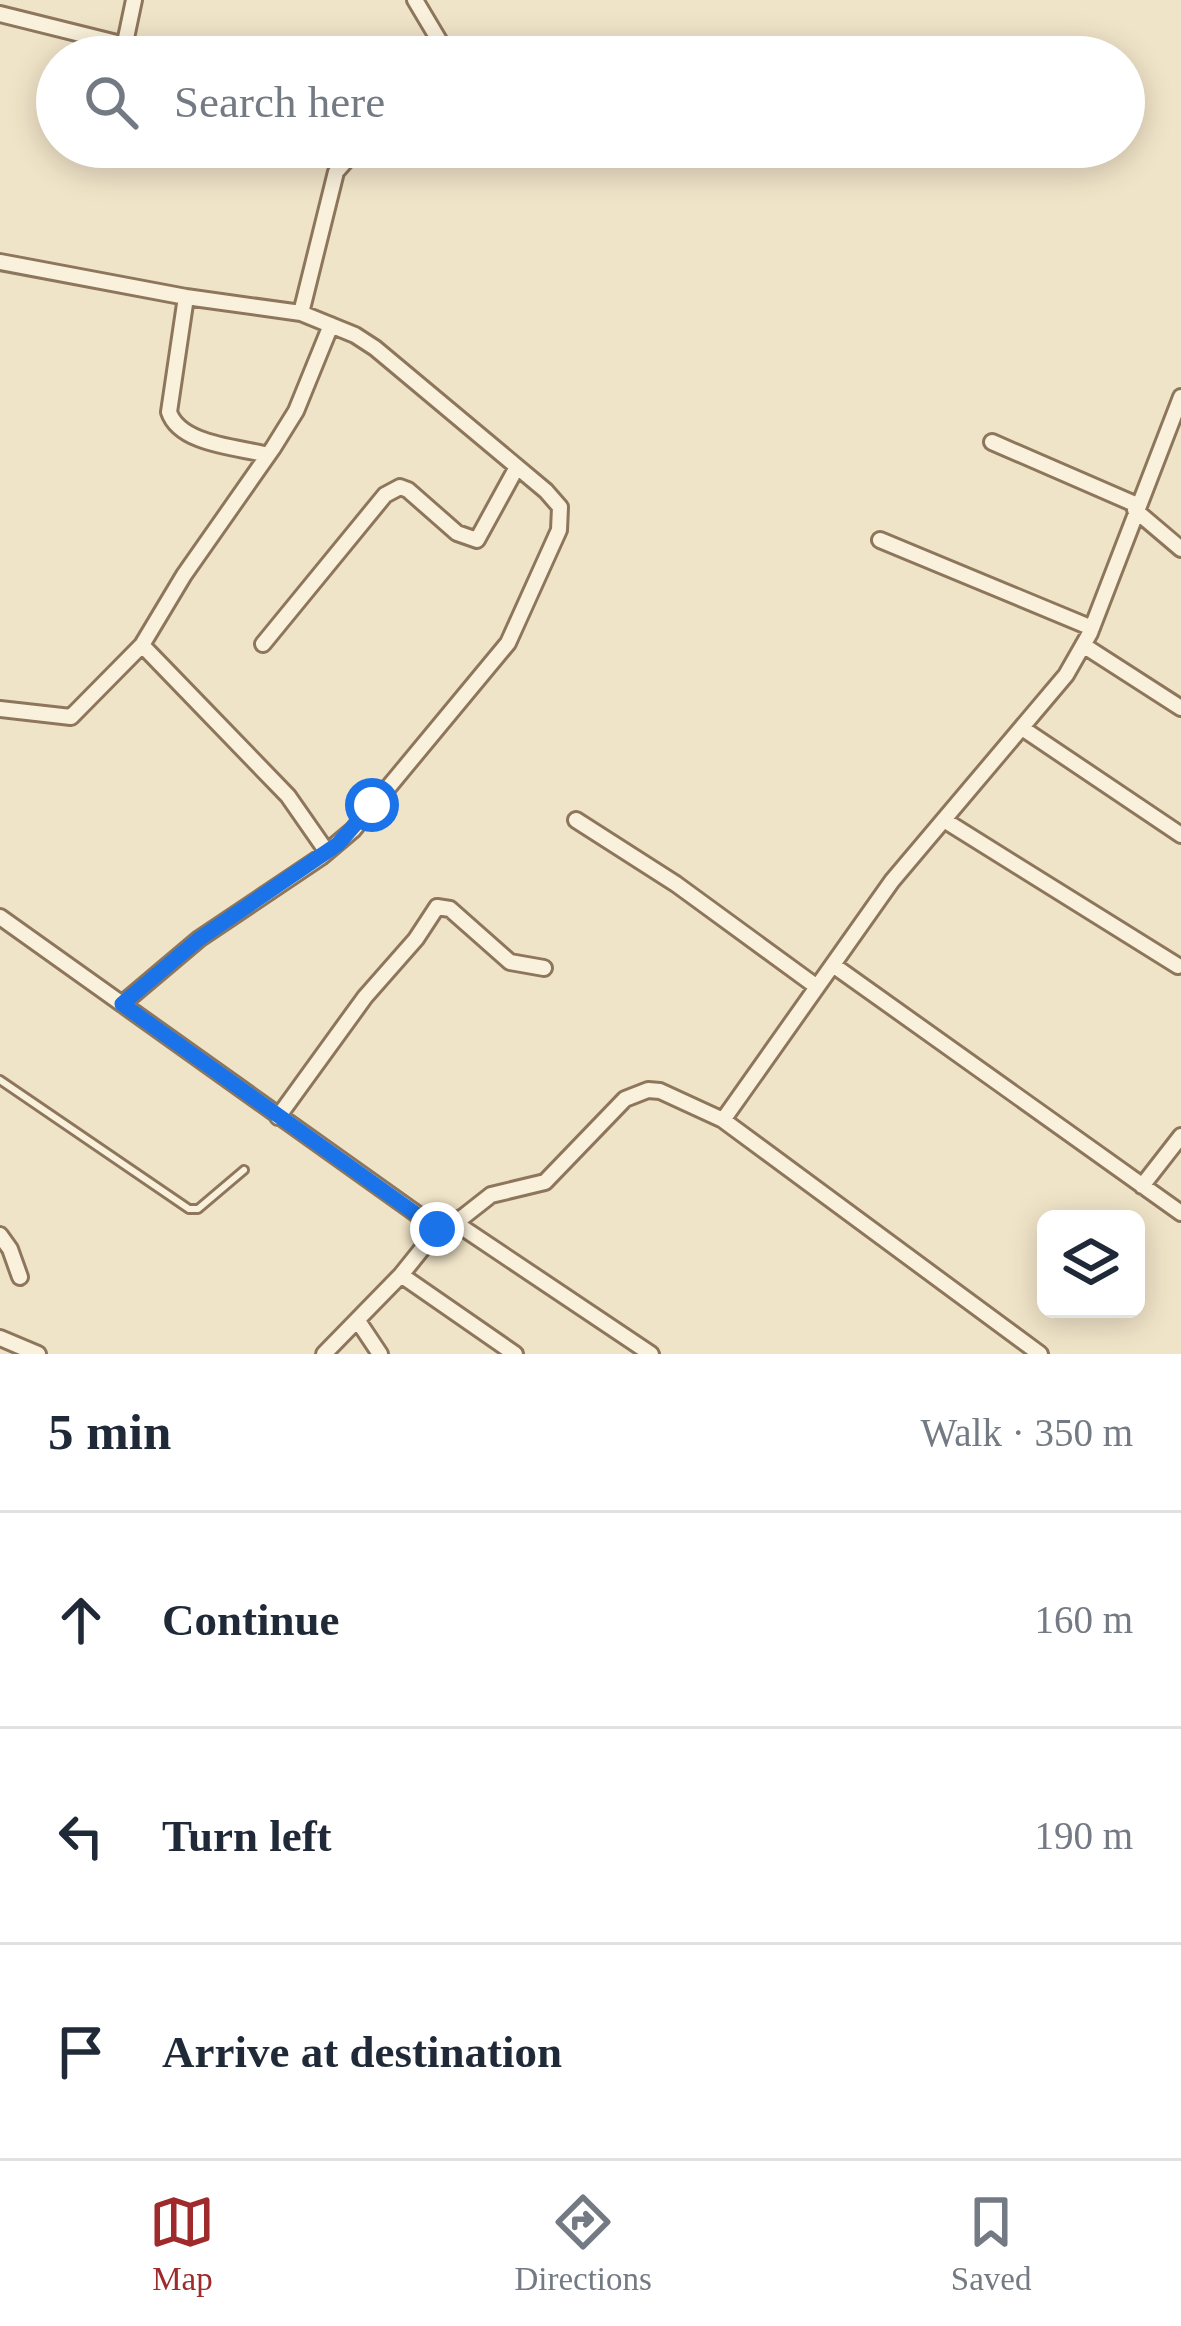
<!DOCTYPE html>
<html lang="en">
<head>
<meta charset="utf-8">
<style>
  body { margin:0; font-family:"Times New Roman",serif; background:#f2f2f3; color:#1f2937 }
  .controls { position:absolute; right:36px; bottom:36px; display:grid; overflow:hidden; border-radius:18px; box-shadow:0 6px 30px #0003 }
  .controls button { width:108px; height:108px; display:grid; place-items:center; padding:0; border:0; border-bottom:3px solid #e0e1e3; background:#fff; color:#1f2937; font:60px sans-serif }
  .stop { position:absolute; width:36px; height:36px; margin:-27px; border:9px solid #1a73e8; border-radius:50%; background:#fff }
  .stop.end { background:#1a73e8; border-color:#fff; box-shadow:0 3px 12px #0008 }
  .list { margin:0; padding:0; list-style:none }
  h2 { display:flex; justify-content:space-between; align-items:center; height:156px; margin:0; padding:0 48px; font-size:51px }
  h2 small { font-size:39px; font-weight:400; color:#747a83 }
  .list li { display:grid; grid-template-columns:78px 1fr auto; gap:36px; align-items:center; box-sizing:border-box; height:216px; padding:0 48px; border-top:3px solid #e0e1e3 }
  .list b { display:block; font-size:45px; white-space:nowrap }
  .list em { font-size:39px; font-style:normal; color:#747a83 }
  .icon { flex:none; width:66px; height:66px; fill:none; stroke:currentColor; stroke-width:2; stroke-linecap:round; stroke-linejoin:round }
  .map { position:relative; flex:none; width:1181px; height:1354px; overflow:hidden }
  .search { position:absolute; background:#fff; box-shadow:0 6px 30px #0003; left:36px; right:36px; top:36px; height:132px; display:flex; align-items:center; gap:30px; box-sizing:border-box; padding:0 42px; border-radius:66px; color:#747a83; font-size:45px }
  .sheet { height:804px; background:#fff }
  nav { display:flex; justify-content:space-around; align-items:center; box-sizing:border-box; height:168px; border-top:3px solid #e0e1e3; background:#fff; font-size:33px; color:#747a83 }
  nav a { display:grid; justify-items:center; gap:6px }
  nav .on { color:#9e2a2b }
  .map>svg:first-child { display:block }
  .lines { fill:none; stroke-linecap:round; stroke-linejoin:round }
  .service-casing { stroke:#8d765c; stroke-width:12 }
  .minor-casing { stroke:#8d765c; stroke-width:20 }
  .service { stroke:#faf1dc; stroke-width:6 }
  .minor { stroke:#faf1dc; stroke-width:14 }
  .route { stroke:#1a73e8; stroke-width:15 }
</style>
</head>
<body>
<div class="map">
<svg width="1181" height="1354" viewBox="0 0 1181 1354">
  <rect width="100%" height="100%" fill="#f0e4c8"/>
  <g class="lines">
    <g class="service-casing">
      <path id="service" d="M0 1080 189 1209H198L244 1170"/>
    </g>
    <g class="minor-casing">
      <path id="minor" d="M415 0 449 57
        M0 14 173 57
        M122 57 134 0
        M0 262 186 297 301 313 336 172 358 147
        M186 297 169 412C180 445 239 447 268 455
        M992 442 1137 505
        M1135 510 1181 549
        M880 540 1092 628
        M263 644 385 495 400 487 408 490 457 533 477 540 517 467
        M142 645 288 796 327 852
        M1083 645 1181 708
        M0 709 71 717 142 645 184 575 273 448 296 411 331 325
        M1022 728 1181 835
        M576 820 676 884 817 987
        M944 820 1178 966
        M0 917 438 1229
        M833 965 1181 1213
        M122 1004 199 939 321 857 353 830 508 643 559 530 560 507 546 491 375 348 355 335 301 313
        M278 1117 365 997 416 939 437 907 450 909 510 962 544 968
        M723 1120 1040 1354
        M1142 1186 1181 1136
        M454 1222 651 1354
        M0 1235 10 1249 20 1277
        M401 1275 515 1354
        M358 1321 380 1354
        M0 1338 38 1354
        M324 1354 401 1275 438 1229 463 1217 491 1195 545 1182 625 1099 648 1090 660 1091 723 1120 892 881 1066 675 1090 633 1181 397"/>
    </g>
    <use href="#service" class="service"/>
    <use href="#minor" class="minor"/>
  </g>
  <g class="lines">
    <path class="route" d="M372 805 338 844 199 939 122 1004 437 1229"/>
  </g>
</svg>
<div class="controls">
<button><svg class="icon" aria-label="layers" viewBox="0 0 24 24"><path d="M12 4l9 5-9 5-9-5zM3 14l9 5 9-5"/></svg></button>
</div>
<div class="stop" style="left:372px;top:805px"></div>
<div class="stop end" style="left:437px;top:1229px"></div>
<div class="search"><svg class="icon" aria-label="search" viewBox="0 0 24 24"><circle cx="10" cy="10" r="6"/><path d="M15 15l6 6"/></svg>Search here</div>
</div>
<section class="sheet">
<h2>5 min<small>Walk · 350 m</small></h2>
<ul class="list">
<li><svg class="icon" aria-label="ahead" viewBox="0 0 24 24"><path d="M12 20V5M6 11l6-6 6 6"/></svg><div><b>Continue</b></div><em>160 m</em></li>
<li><svg class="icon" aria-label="left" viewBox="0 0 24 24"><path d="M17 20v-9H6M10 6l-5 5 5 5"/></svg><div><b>Turn left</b></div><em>190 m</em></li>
<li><svg class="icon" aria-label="arrive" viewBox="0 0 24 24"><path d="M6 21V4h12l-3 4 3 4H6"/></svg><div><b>Arrive at destination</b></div></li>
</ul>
</section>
<nav>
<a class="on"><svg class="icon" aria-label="map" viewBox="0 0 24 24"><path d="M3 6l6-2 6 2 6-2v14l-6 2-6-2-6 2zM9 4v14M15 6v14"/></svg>Map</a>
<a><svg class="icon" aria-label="directions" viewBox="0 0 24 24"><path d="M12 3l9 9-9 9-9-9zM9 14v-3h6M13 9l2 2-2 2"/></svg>Directions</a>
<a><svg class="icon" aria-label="saved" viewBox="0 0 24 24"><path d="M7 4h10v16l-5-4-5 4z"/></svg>Saved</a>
</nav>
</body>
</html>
